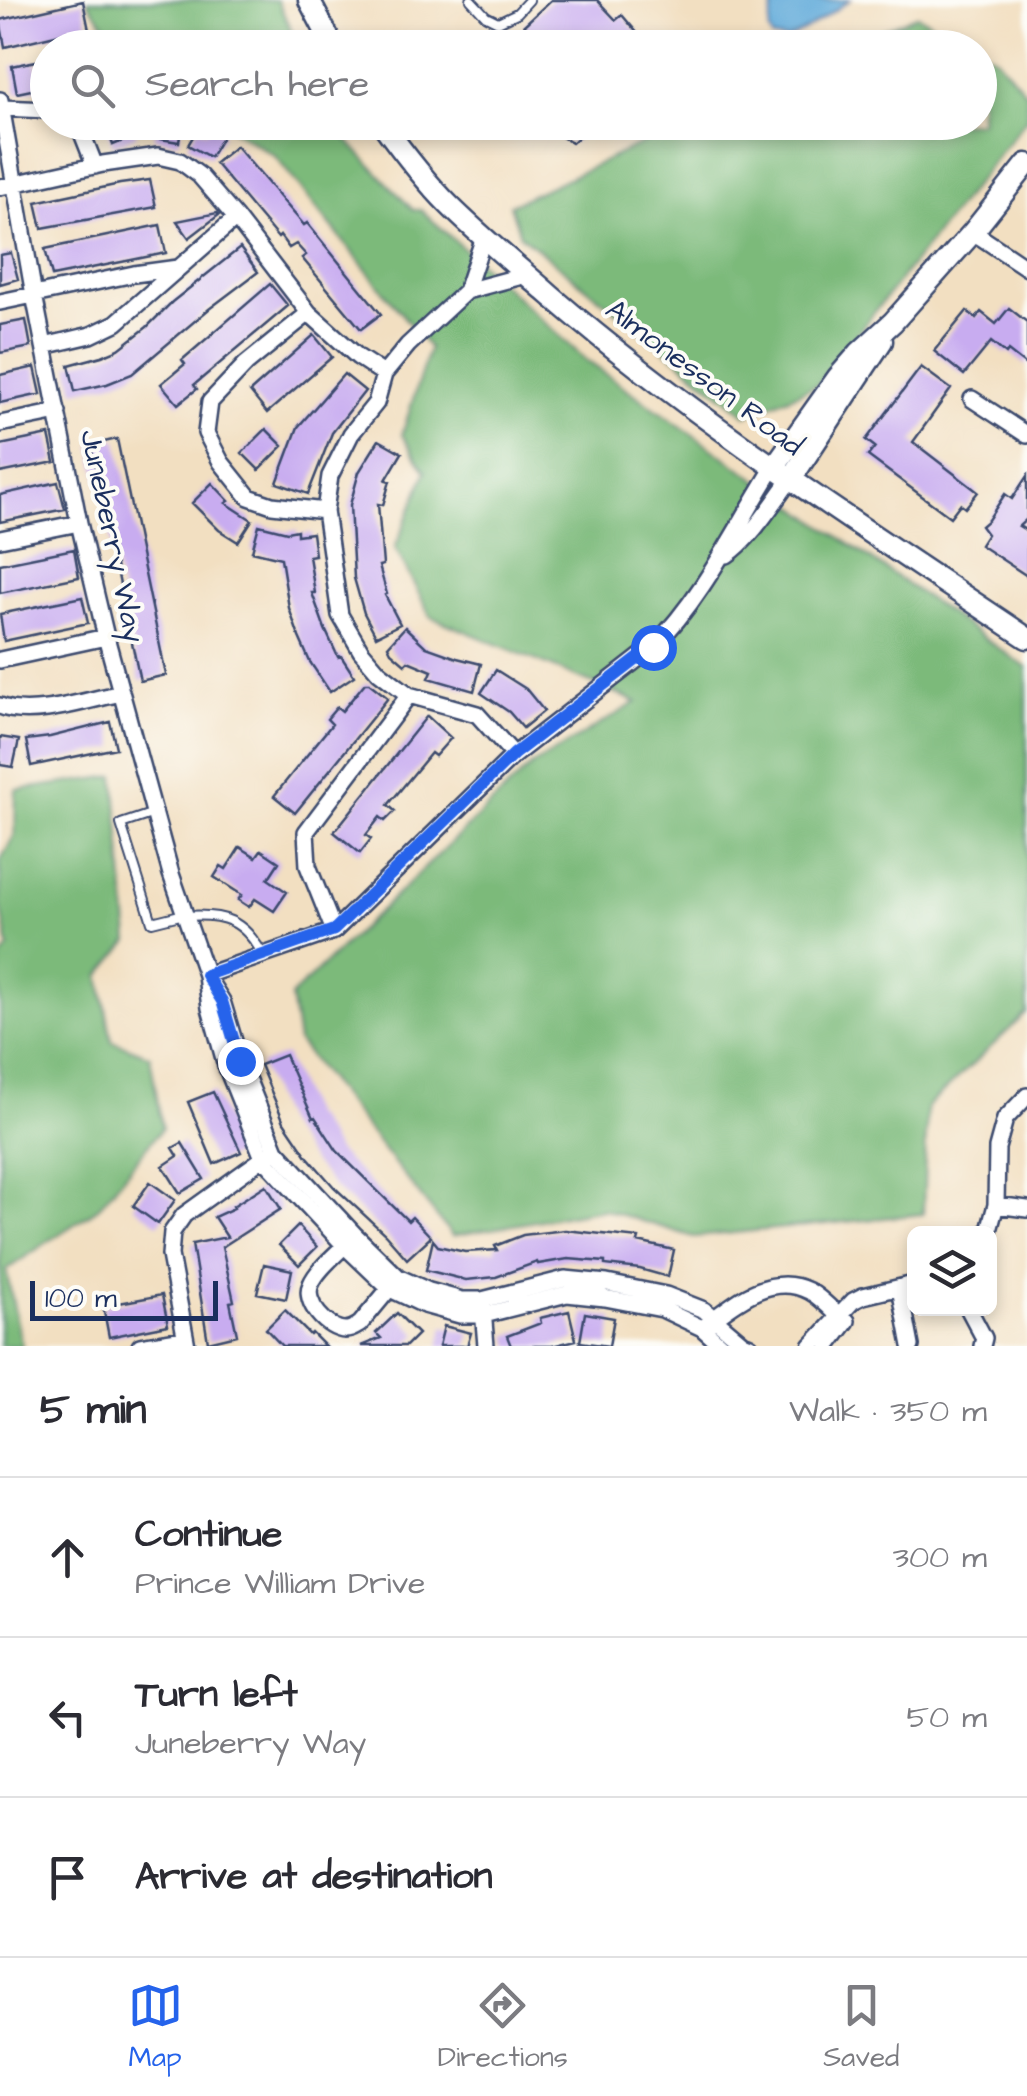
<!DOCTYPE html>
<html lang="en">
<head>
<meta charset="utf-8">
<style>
  body { margin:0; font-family:"Architects Daughter",sans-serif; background:#f7f7f7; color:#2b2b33 }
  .controls { position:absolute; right:30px; bottom:30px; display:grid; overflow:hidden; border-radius:15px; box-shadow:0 5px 15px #0003 }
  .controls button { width:90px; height:90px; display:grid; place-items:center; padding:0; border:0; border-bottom:2px solid #e1e1e2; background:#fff; color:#2b2b33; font:50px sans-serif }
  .scale { position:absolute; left:30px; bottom:25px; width:188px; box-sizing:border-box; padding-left:10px; border:5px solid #1b2f5e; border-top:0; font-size:28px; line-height:35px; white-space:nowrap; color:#1b2f5e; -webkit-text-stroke:8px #fdfcf7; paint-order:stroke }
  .stop { position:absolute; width:30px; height:30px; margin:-22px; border:8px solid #2563eb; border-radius:50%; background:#fff }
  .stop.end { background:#2563eb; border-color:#fff; box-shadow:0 2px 10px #0008 }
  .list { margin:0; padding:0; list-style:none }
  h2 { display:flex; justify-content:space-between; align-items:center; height:130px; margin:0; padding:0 40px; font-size:42px }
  h2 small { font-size:32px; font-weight:400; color:#7c7c81 }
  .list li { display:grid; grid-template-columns:65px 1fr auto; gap:30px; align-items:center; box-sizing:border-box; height:160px; padding:0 40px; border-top:2px solid #e1e1e2 }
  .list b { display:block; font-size:38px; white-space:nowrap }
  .list p { margin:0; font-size:32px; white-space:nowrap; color:#7c7c81 }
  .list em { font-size:32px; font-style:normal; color:#7c7c81 }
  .icon { flex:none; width:55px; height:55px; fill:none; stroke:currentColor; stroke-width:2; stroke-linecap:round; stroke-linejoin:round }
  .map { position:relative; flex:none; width:1027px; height:1346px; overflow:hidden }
  .search { position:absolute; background:#fff; box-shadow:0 5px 15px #0003; left:30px; right:30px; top:30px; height:110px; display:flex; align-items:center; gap:25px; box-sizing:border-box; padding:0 35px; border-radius:55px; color:#7c7c81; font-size:38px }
  .sheet { height:610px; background:#fff }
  nav { display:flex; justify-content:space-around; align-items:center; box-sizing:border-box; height:140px; border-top:2px solid #e1e1e2; background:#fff; font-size:28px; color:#7c7c81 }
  nav a { display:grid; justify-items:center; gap:5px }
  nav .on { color:#2563eb }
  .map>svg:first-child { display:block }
  .forest { fill:#7cba7a; stroke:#4c746c; stroke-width:2.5 }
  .water { fill:#62abda; stroke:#3e6d9c; stroke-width:2.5 }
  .building { fill:#c8acf0 }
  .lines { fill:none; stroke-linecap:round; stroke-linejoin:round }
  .lane-casing { stroke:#3b496d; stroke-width:12 }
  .street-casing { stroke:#3b496d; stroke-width:20 }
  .secondary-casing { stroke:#3b496d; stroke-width:25 }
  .lane { stroke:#fff; stroke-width:8 }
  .street { stroke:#fff; stroke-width:15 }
  .secondary { stroke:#fff; stroke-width:20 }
  .route { stroke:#2563eb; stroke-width:12 }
  .labels { text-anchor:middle; stroke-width:8; stroke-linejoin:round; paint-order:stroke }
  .street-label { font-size:30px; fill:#1b2f5e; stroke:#fdfcf7 }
</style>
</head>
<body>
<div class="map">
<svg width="1027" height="1346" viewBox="0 0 1027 1346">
  <rect width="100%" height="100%" fill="#fdfcf7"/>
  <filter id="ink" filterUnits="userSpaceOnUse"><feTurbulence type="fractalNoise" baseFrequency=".01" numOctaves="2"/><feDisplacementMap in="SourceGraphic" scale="20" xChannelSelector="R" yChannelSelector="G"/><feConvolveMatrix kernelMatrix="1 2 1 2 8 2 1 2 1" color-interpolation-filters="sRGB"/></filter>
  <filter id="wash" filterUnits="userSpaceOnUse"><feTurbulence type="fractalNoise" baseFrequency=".0048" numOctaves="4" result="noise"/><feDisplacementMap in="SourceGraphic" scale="40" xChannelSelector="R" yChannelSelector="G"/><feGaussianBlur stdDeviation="2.25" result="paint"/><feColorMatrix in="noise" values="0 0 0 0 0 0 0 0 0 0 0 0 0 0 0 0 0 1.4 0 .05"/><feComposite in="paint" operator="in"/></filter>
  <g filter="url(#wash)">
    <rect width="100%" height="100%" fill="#f2dfc1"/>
    <path class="forest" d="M88 0H277L299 47H122L89 4Z
      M916 15 977 47H847Z
      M980 49 997 58 1027 94V118L817 385 747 415 520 235 510 205 686 123 980 122Z
      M222 123H331L413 210H421L587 361 1027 668V1013L927 1107 923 1214 694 1237 602 1209 452 1236 298 1042 291 996 531 766 637 702 431 617 395 548 426 472 402 435 429 348 274 155Z
      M115 776 129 941 100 976 112 1041 150 1056 162 1128 98 1208 6 1270 22 1346H0V959L9 948 0 902V861L15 834 16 790Z"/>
    <path class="water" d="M774 0H850L806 30 787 40 772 38 769 31Z"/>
    <g id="blocks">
      <path class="building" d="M551 0H597L616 20 622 15 650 48H514L533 33 524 25Z
        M83 1 90 35 74 39 72 31 5 47 0 20Z
        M36 61 41 88 17 93 12 66Z
        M104 122H132L137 135 113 145Z
        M157 122H182L179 142 154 138Z
        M536 122H596L572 143Z
        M210 126 224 134 210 157 188 145 198 128 206 132Z
        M236 146 304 225 307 223 381 314 361 329 302 258 306 255 296 244 289 248 280 236 278 238 215 163Z
        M150 180 156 207 42 228 36 202 120 184Z
        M217 213 219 215 189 238 177 221Z
        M160 225 166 253 52 276 45 249Z
        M240 248 258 272 209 309 132 374 107 384 75 391 69 365 102 356 119 349 147 327 172 302Z
        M11 253 18 279 0 284V255Z
        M270 284 288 306 194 385 197 389 178 404 161 384 185 364 182 360Z
        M1009 308 1027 322V366L1008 351 1006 354 991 342 964 375 934 351 967 311 976 318 981 312 996 324Z
        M26 320 31 347 0 353V325Z
        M314 335 332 357 267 413 250 392Z
        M35 367 41 394 0 403V375Z
        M921 367 951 389 913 442 978 492 965 508 960 504 950 517 868 456 875 447 866 440Z
        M344 374 365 391 332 433 308 494 277 483 298 427Z
        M266 429 283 446 259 470 242 453Z
        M49 435 55 462 0 473V445Z
        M117 439 166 675 140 681 91 445Z
        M379 440 402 453 386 480 390 481 383 505 378 504 383 565 379 566 387 594 385 595 400 624 376 636 364 613 354 578 350 505 359 472Z
        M1027 476V519L1019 526 1027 531V576L980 545 987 534 981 526 988 520 1005 494 1012 499Z
        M58 482 65 509 0 522V495Z
        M212 483 229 501 226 503 252 520 238 542 219 530 192 503Z
        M259 525 287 532 297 530V535L312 533 315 555 309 556 315 593H312L325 629 338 657 341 656 354 676 330 692 310 662 299 637 289 608 281 558 252 551Z
        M74 549 79 577 0 593V564Z
        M82 597 88 623 4 641 0 614Z
        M405 627 426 647 457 658 481 664 474 691 429 678 432 671 408 661 405 664 391 652 388 646Z
        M496 670 526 689 544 711 523 728 509 712 481 693Z
        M365 683H369L388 698 295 813 274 796 332 724 327 719 337 707 342 711Z
        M427 716 451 738 435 756 431 753 388 805 395 811 385 821 380 817 366 835 371 839 360 853 334 832Z
        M110 722 116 748 31 766 26 740 50 737Z
        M0 737 19 740 13 767 0 765Z
        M240 847 256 857 261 850 279 862 268 879 287 892 274 911 255 899 249 907 238 900 242 895 214 877 221 866 226 869Z
        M285 1055 313 1118 315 1117 337 1151 408 1221 412 1217 431 1237 407 1259 385 1234 334 1187 307 1156 284 1122 260 1065Z
        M213 1092 241 1152 214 1164 188 1102Z
        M182 1143 204 1179 180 1193 163 1166 178 1156 173 1148Z
        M150 1182 175 1200 158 1224 133 1206Z
        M266 1185 281 1209 222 1247 234 1301 230 1302 237 1335 208 1342 192 1244 227 1237 214 1217 234 1208 233 1206Z
        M298 1226 317 1247 299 1265 279 1245Z
        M565 1230 639 1238 638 1242 674 1250 668 1277 640 1269 605 1265V1262L568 1259 538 1264 537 1262 496 1277 466 1280 426 1270 433 1240 438 1246 465 1252 497 1250 495 1246 523 1235Z
        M264 1264 292 1270 286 1299 257 1293Z
        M162 1295 168 1325 109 1337 103 1306Z
        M285 1310 310 1335 312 1333 325 1346H282L266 1329Z
        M569 1311 576 1340 552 1346H511L507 1336 541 1323 540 1318Z
        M397 1313 418 1334 406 1346H361L381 1338 376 1333Z
        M585 1313 614 1318 609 1346 580 1342Z
        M444 1326 471 1333 467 1346H439Z"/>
    </g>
  </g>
  <g filter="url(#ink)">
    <use href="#blocks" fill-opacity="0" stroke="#3b496d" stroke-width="2.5"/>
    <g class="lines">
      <g class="lane-casing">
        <path id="lane" d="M471 0 486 16 498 22 517 13 529 0
          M154 813 121 824 152 922 184 914
          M185 916C224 913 244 920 263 955"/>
      </g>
      <g class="street-casing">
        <path id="street" d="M0 100 34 295 79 523 106 637 171 874 206 975 210 1008 226 1066 263 1158 345 1246 390 1289 424 1305 460 1315H484L567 1294 605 1298 662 1309 702 1328 722 1346
          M2 108 48 110
          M73 122 80 128 95 166
          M0 187 103 164 158 156 180 161 199 175 236 218 309 313 358 357 384 374
          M973 232 1027 268
          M484 237 466 291 408 345 384 374 376 403 351 434 330 476 325 511 340 615 361 651 379 672 409 695 477 714 514 755
          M466 291 526 275
          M0 302 134 274 178 268
          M309 313 246 364 210 402 206 433 221 462 249 497 272 505 325 511
          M44 346 91 335 116 323 236 218
          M972 399 1027 435
          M0 424 58 412
          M0 539 79 523
          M727 555C751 539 773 503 791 479
          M0 660 106 637
          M0 706C31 719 88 700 121 693
          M334 931 308 866 306 832 409 695
          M206 975 334 931 514 755 653 647C704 596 736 527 774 467
          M208 979 222 1001 240 1061 276 1150 355 1235 398 1277 429 1291 462 1300H482L565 1279 607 1283 666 1295 704 1310 743 1343 750 1346
          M996 1205 1027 1209
          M988 1234 996 1205 997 1148 1005 1119 1027 1096
          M349 1241C337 1254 318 1268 311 1284 302 1302 328 1330 345 1330 352 1330 355 1327 360 1324L394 1283
          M900 1288 911 1346
          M968 1308 984 1338 982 1346
          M483 1309 486 1346
          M708 1323C736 1302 771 1272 809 1291 822 1298 834 1312 845 1322
          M140 1346 184 1339
          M187 1346 170 1255 172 1232 184 1215 269 1154
          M811 1346 853 1301 863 1296 914 1284
          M828 1346 847 1321"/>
      </g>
      <g class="secondary-casing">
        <path id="secondary" d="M309 0 334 48
          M381 122C402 151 423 179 449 205 481 237 517 266 551 296 699 424 865 529 1027 638
          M774 467 838 377 859 353 893 322 973 232 1027 164
          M791 479 882 341"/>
      </g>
      <use href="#lane" class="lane"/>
      <use href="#street" class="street"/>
      <use href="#secondary" class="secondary"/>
    </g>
  </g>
  <g class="lines" filter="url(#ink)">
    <path class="route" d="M240 1061 222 1001 206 975 334 930 514 754 653 647"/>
  </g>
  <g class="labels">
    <g class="street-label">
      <text transform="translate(705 377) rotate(37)" y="10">Almonesson Road</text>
      <text transform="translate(113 536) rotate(78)" y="10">Juneberry Way</text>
    </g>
  </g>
</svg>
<div class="controls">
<button><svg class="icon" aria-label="layers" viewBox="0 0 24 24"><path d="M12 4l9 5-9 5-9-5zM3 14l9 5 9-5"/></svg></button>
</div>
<div class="scale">100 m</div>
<div class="stop" style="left:653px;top:647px"></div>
<div class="stop end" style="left:240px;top:1061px"></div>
<div class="search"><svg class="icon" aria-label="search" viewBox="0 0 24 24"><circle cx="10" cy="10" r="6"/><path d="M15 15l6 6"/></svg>Search here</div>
</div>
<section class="sheet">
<h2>5 min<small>Walk · 350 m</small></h2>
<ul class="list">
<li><svg class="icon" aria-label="ahead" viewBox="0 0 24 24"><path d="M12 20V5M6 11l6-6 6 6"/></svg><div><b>Continue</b><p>Prince William Drive</p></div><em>300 m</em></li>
<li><svg class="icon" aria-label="left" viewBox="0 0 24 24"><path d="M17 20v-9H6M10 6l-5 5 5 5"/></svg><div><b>Turn left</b><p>Juneberry Way</p></div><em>50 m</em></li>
<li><svg class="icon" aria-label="arrive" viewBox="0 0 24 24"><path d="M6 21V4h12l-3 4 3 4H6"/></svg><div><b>Arrive at destination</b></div></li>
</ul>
</section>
<nav>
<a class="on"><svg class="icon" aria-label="map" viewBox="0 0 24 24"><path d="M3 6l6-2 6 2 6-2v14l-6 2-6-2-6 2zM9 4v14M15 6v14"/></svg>Map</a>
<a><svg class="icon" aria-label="directions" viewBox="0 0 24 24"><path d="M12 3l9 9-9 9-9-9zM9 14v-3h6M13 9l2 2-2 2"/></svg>Directions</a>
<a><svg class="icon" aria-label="saved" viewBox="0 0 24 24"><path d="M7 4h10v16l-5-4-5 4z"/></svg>Saved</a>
</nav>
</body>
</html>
